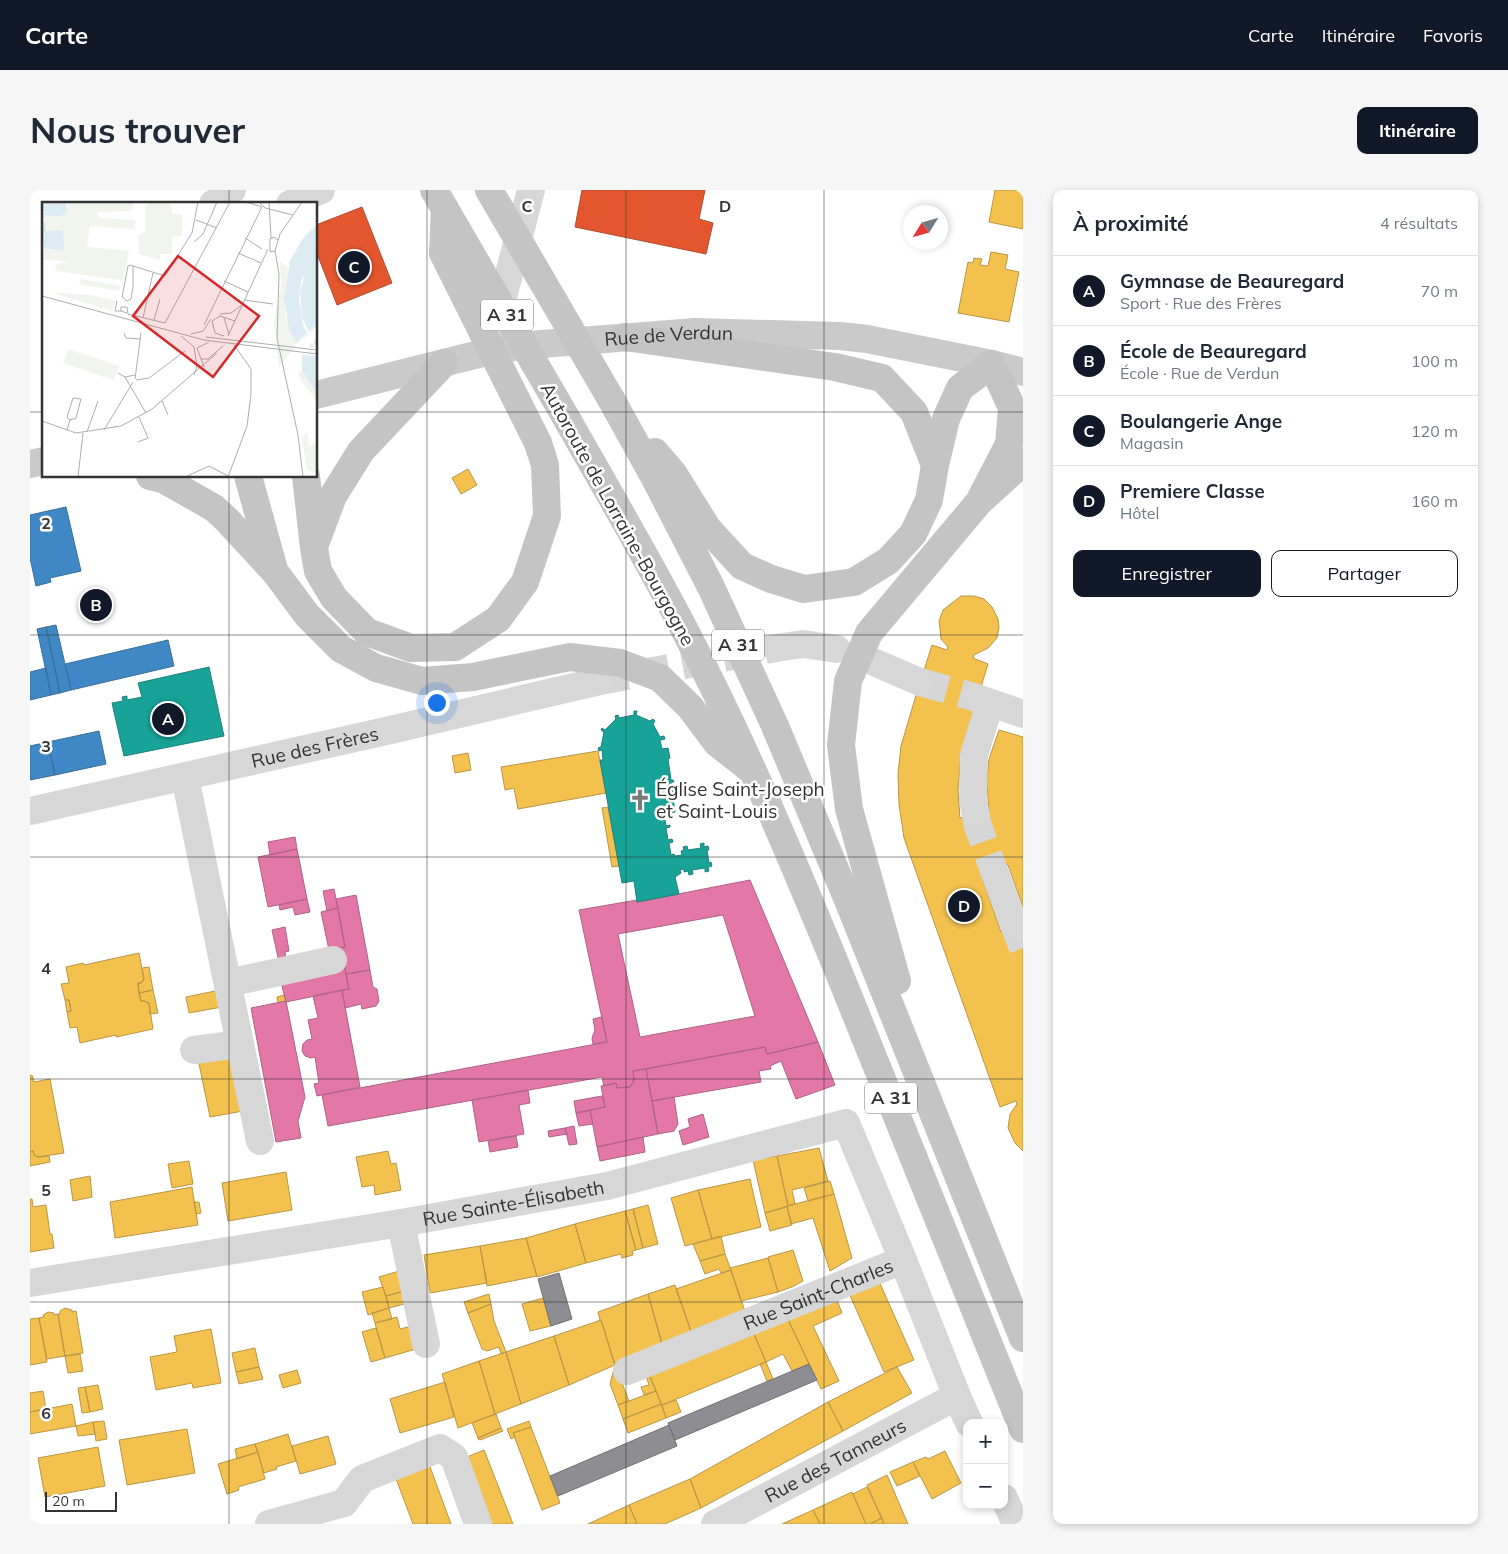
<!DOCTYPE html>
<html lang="fr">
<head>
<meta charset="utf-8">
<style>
  body { margin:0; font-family:Mulish,sans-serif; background:#f6f6f7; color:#1f2937 }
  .controls { position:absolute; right:15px; bottom:15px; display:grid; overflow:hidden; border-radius:10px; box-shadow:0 2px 8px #0003 }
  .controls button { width:45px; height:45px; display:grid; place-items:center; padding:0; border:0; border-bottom:1px solid #e0e1e3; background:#fff; color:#1f2937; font:25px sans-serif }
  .compass { position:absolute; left:873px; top:15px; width:45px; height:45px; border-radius:50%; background:#fff; box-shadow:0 2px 8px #0003; rotate:233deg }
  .scale { position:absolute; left:15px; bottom:12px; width:72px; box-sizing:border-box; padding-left:5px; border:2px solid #333; border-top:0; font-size:14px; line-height:18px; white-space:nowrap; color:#333; -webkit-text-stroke:4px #fff; paint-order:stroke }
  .you { position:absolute; left:406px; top:512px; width:18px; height:18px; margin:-12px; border:4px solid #fff; border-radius:50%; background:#1a73e8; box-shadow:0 0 0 8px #1a73e833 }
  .badge { display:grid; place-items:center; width:32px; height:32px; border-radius:50%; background:#111827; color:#fff; font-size:16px; font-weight:700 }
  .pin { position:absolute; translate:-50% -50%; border:2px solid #fff; box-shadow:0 1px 5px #0006 }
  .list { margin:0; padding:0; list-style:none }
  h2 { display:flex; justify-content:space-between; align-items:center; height:65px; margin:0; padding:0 20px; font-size:21px }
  h2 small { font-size:16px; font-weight:400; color:#747a83 }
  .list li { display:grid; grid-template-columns:32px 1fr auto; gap:15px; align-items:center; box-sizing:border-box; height:70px; padding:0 20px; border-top:1px solid #e0e1e3 }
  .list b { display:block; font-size:19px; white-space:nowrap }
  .list p { margin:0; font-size:16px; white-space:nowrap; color:#747a83 }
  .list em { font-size:16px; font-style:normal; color:#747a83 }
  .actions { display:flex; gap:10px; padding:15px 20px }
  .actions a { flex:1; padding:11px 0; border:1px solid #111827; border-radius:10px; text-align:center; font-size:18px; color:#111827 }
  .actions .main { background:#111827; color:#fff }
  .map { position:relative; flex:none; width:993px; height:1334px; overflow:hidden; border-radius:10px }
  header { display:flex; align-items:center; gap:30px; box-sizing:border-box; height:70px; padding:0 25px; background:#111827; color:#fff }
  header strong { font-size:24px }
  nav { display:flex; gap:28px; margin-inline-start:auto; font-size:18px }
  .intro { display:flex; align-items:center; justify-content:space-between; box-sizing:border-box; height:120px; padding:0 30px }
  h1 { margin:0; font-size:35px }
  .button { padding:12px 22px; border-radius:10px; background:#111827; color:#fff; font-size:18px; font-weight:700 }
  main { display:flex; gap:30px; padding:0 30px }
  aside { flex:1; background:#fff; border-radius:10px; box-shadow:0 2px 8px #0003 }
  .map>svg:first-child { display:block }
  .homes { fill:#f2c14e; stroke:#b99646 }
  .shops { fill:#e4572e; stroke:#af4c30 }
  .schools { fill:#3f88c5; stroke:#3b6e99 }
  .health { fill:#e377a8; stroke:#ae6385; fill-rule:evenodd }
  .public { fill:#17a398; stroke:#1f817a }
  .industry { fill:#8d8d92; stroke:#727276 }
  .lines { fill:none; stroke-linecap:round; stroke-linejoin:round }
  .minor-tunnel { stroke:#d6d6d6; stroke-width:28; stroke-dasharray:28 14; stroke-linecap:butt }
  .minor { stroke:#d7d7d7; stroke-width:28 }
  .major { stroke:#cacaca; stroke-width:28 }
  .highway { stroke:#c4c4c4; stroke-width:28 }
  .highway-bridge { stroke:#c4c4c4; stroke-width:28 }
  .grid { fill:none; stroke:#333; stroke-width:1; stroke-opacity:0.55 }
  .labels { text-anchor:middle; stroke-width:5; stroke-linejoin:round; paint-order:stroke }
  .shield { fill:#fff; stroke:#707070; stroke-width:1 }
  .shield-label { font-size:18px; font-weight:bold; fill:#333 }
  .street-label { font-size:19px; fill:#333; stroke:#fff }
  .poi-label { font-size:19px; fill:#333; stroke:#fff; text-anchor:start }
  .inset-road { fill:none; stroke:#adadad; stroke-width:1 }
  .view { fill:#d62828; fill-opacity:0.15; stroke:#d62828; stroke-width:2.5 }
  .inset-edge { fill:none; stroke:#333; stroke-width:2.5 }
  .grid-label { font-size:16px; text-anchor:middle; font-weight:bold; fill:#333; stroke:#fff; stroke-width:5; stroke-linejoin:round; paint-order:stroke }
</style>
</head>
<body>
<header>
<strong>Carte</strong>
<nav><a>Carte</a><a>Itinéraire</a><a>Favoris</a></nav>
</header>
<div class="intro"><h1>Nous trouver</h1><a class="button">Itinéraire</a></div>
<main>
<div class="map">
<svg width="993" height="1334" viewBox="0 0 993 1334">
  <rect width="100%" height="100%" fill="#fff"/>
  <path class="homes" d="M965 0H993V39L959 32Z
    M961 62 978 65 975 79 989 82 979 132 928 123 938 72 943 73 944 68 952 69 950 75 958 76Z
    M438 279 447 295 431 304 422 288Z
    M931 406H944L954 409 962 417 968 429 969 437 967 448 958 458 944 465 943 468 958 474 931 563 928 601 930 628 959 622 957 592 959 569 969 540 993 547V717L978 675 951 685 971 742 993 734V961L985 953 978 938 980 924 987 914 986 911 970 917 874 648 869 614 868 584 871 556 884 512 902 455 917 460 918 457 911 449 910 439 909 431 913 420Z
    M568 561 576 603 488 619 484 598 475 600 471 577Z
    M438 563 441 580 425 583 422 566Z
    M578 617 589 676 582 677 572 618Z
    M109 763 114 789 111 793H108L109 803 111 811H114L119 813 123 839 86 847V845L50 853 47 837 40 838 37 822 41 821 39 810H35L31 794 39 793 36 777 53 773 54 775Z
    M119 777 123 800 109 803 108 793H111L114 789 112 778Z
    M123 800 128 823 120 824 119 813 114 811H111L109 803Z
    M190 800 192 817 159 823 156 807Z
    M254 805 256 812 248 813 247 807Z
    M35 810H39L41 821 37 822Z
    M202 863 213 921 180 927 168 869Z
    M2 885 4 892 20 889 34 963 8 967 4 965 3 961 0 962V886Z
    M789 958 798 991 762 1000 765 1014 758 1016 747 966Z
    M3 961 4 965 8 967 19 966 20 972 0 976V962Z
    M358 961 361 974 366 973 371 1000 345 1005 344 995 332 997 326 967Z
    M747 966 758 1016 735 1023 723 970Z
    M159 971 163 994 142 998 138 974Z
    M256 982 262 1020 198 1031 192 993Z
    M60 986 62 1007 43 1011 40 990Z
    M720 989 731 1037 682 1049 668 1000Z
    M800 991 804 1004 778 1011 774 998Z
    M162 997 168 1035 85 1048 80 1012Z
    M668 1000 682 1049 655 1056 641 1008Z
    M804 1004 822 1068 800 1081 783 1028 761 1034 757 1016Z
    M0 1009H2L3 1017 16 1015 20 1044H22L24 1058 0 1062Z
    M164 1012H169L171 1023 166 1024Z
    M618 1015 628 1054 613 1058 603 1019Z
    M757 1017 762 1035 740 1041 735 1023Z
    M603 1019 613 1058 606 1060 595 1021Z
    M595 1021 606 1060 602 1061 603 1065 592 1068 591 1064 556 1073 545 1034Z
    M545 1034 556 1073 507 1087 496 1048Z
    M691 1046 695 1064 670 1071 663 1054Z
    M496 1048 507 1086 457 1096 450 1056Z
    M450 1056 457 1093 400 1103 394 1065Z
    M763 1060 773 1091 762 1097 748 1102 738 1067Z
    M695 1064 701 1080 691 1083 689 1079 675 1084 670 1071Z
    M738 1068 748 1102 711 1111 700 1078Z
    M701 1080 716 1124 663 1147 646 1099Z
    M369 1081 374 1101 356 1106 349 1087Z
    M848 1089 884 1170 854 1182 818 1101Z
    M645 1095 663 1147 634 1160 618 1104Z
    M353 1097 359 1118 338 1125 332 1102Z
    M374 1101 378 1113 359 1118 356 1106Z
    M459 1104 461 1114 438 1123 434 1112Z
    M618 1104 633 1158 585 1175 571 1130H570L568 1122Z
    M805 1105 812 1123 783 1136 809 1191 791 1199 755 1123Z
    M513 1108 521 1136 500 1141 492 1114Z
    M461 1114 464 1131 476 1162 471 1164 469 1157 457 1161 452 1159 438 1123Z
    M35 1118 42 1120V1122L46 1121 53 1163 35 1166 28 1124H30V1121Z
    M359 1118 362 1129 345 1133 342 1123Z
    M18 1122 24 1123V1125L28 1124 35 1166 17 1169 9 1128 14 1127 13 1125Z
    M755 1123 779 1174 762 1181 753 1164 736 1172 721 1137Z
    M367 1127 370 1139 386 1135 393 1157 355 1168 345 1133Z
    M9 1128 17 1172 0 1175V1129Z
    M571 1130 585 1175 539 1195 524 1146Z
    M721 1137 736 1172 632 1215 618 1182Z
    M346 1138 355 1168 341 1172 332 1142Z
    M181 1139 191 1193 163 1198 162 1193 126 1200 120 1167 147 1162 144 1146Z
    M524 1146 539 1195 491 1214 476 1162Z
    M225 1158 229 1177 206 1182 202 1163Z
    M476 1162 491 1214 465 1224 449 1171Z
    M50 1164 53 1181 38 1183 35 1166Z
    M449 1171 465 1224 428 1238 412 1184Z
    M736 1172 743 1189 737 1191 730 1174Z
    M585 1175 599 1211 588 1215 580 1194Z
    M229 1177 233 1189 209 1194 206 1182Z
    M867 1177 882 1203 813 1241 798 1212Z
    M267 1180 271 1193 253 1198 249 1185Z
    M618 1182 626 1201 614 1205 611 1197 619 1195 615 1183Z
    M415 1192 424 1227 370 1243 360 1209Z
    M68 1195 73 1219 60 1222 55 1197Z
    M55 1197 60 1222 52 1223 48 1198Z
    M13 1201 16 1219 0 1222V1203Z
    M626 1201 631 1214 593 1229 588 1215Z
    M646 1210 651 1222 636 1228 632 1215Z
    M798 1212 813 1241 671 1318 660 1289Z
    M42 1214 46 1236 0 1244V1222Z
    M631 1214 636 1228 598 1243 593 1229Z
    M466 1224 471 1238 448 1248 442 1233Z
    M74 1231 77 1249 66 1251 63 1232Z
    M499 1231 501 1237 483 1243 485 1247 481 1249 477 1239Z
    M63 1232 65 1244 48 1246 46 1236Z
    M501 1237 530 1313 512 1320 483 1243Z
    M471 1238 473 1241 450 1250 448 1249V1248Z
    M157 1239 165 1283 97 1295 89 1250Z
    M258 1244 266 1271 246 1277 247 1279 234 1283 225 1254Z
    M298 1246 306 1274 270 1284 262 1256Z
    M225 1254 228 1262 207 1269 205 1259Z
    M68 1257 75 1296 15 1307 8 1268Z
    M454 1260 483 1334H462L437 1267Z
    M915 1261 931 1293 902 1309 883 1272 896 1267 898 1269Z
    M228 1262 235 1289 208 1297 209 1300 197 1304 188 1274Z
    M883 1272 890 1286 867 1296 860 1282Z
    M399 1274 421 1334H383L365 1286Z
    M857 1285 878 1334H854L837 1295Z
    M660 1289 671 1318 635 1334H607L599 1315Z
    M837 1297 852 1328 840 1334H836L823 1304Z
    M822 1302 836 1334H790L783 1320Z
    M599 1315 607 1334H558Z
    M783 1320 790 1334H752Z
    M852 1328 854 1334H840Z"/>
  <path class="shops" d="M552 0H675L669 29 683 33 676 64 545 37Z
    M332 17 362 93 307 115 286 61V35Z"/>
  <path class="schools" d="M36 317 51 381 20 388 21 392 6 396 0 368V325Z
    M26 435 41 500 30 503 16 437Z
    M16 437 30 503 21 505 7 439Z
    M138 450 144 476 41 500 35 474Z
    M16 478 21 505 0 510V482Z
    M69 541 76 574 25 585 18 552Z
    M18 552 25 585 0 590V556Z"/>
  <path class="health" d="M265 647 267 659 240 665 238 652Z
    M267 659 277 709 238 717 228 667Z
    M720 690 788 852 737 864 735 857 603 881 604 890 600 897 587 898 586 893 574 896 572 887 298 936 292 905 577 852 549 720 607 710V712ZM693 725 725 826 610 847 588 744Z
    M304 699 308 718 297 721 293 701Z
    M326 705 340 780 316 784 311 758 315 757 306 709Z
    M277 709 280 722 265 725 263 717 250 720 249 715Z
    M308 718 315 757 299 760 291 722Z
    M255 737 259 761 255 762 256 770 249 772 242 740Z
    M314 774 319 799 256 812 250 788Z
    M340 780 343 797 347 799 349 811 346 816 332 819 331 814 315 818 312 800 319 799 316 784Z
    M312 800 330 897 287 906 284 894 289 893 285 867 281 868 275 866 272 861 273 854 277 850 282 849 278 830 288 828 283 806Z
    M256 811 275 907 268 931 271 948 246 952 221 818Z
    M572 827 577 852 563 854 562 848 565 840 563 829Z
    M788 852 805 895 766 909 751 871 740 876 741 879 729 881 731 892 622 911 616 879 735 857 737 864Z
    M616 879 628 944 567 957 560 920 575 917 571 896 586 893 587 898 600 897 604 890 603 881Z
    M498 900 500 913 489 915 494 944 449 952 442 910Z
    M572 906 575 917 546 923 544 911Z
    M644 907 648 934 644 941 628 944 622 911Z
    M560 920 563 934 549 936 546 923Z
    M673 924 679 947 653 955 649 941 660 937 658 929Z
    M544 936 547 954 539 955 535 938Z
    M535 938 537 944 519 947 518 941Z
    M486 946 488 957 460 962 458 951Z
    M613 947 615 962 570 971 567 957Z"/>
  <path class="public" d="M179 477 194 546 94 566 82 513 93 511 92 507 97 506V510L112 507 108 493Z
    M604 521H607L606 525 620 531 623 529 625 531 623 534 630 547 634 546 635 549 630 550 632 559 638 558 640 568 638 569 641 590H643L644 592H641L645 622 634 624 636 636 640 635V637L636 638 638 650 642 649 643 652 639 653 641 665 644 664 645 666 652 665 651 661 654 660 653 657 657 656 658 660 671 658 670 654 674 653V657L678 656 679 660H677L679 673 681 672 682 676 678 677 679 681 675 682V678L662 680 663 684 659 685 658 681 654 682V679L650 680 651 683 645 687 649 704 607 712 604 691 592 693 570 570H573L572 560 569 561 568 558 571 557 574 542 571 540 572 538 575 540 586 529 585 526 588 525 589 528 604 525Z"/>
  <path class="industry" d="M529 1083 542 1129 521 1136 508 1089Z
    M779 1174 787 1190 645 1250 638 1233Z
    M639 1235 647 1256 528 1306 520 1286Z"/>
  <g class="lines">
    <path class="minor-tunnel" d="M570 491 746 458
      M890 492 947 508
      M946 625 947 633 964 681
      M985 737 993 758"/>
    <g class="minor">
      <path d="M183 14 202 0"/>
      <path d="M260 14 291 0"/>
      <path d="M465 160 474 103 501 0"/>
      <path d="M746 458 773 454 807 459"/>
      <path d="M846 473 890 492"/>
      <path d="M947 508 993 524"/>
      <path d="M155 587 230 951"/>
      <path id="s1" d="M0 621 356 541 570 491"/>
      <path d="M946 625 943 611 944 565 960 513"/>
      <path d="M964 681 985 737"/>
      <path d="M198 793 303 770"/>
      <path d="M164 860 210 854"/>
      <path d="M371 1033 396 1154"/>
      <path id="s2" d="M0 1093 371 1033 577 996 816 933 873 1070 927 1206 939 1233"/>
      <path id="s3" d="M597 1181 873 1070"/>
      <path d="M974 1308 986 1334"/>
      <path d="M314 1313 332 1289 410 1258 424 1267 448 1334"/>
      <path d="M239 1334 314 1313"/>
      <path id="s4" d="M685 1334 927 1206"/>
    </g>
    <g class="major">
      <path id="s5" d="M286 205 465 160 499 155 665 142 810 146 837 149 962 174 993 182"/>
      <path d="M0 274 14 271"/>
    </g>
    <path class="highway" d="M404 0 415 19
      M595 147 805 177 852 188 884 222 905 275
      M581 209 627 292 681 397 745 536 818 710 993 1148
      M538 231C576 298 616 366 652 435 713 551 764 673 814 795 875 943 934 1091 993 1239
      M625 262 643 283 678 339 712 376 741 389 774 399 824 392 858 371 883 344 899 310 905 275 916 229 930 198 962 174 982 218 979 254 949 312
      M120 286 133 289 184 318 196 329 245 382 277 425 311 459 346 478 392 491 443 487 540 467 590 473 630 488 660 517 687 553 720 579
      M218 286 243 376
      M276 286 284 358 288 381 304 408 337 442 381 458 425 457 468 429 495 392 517 326 515 275 508 253
      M285 354 303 306 331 261 414 173
      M867 791 819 619 811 555 818 491 839 443 949 312 993 272"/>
    <path class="highway-bridge" d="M459 0 581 209
      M415 19 413 63 508 253
      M415 19 538 231"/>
  </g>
  <path class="grid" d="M199 0V14M397 0V1334M596 0V1334M794 0V1334M0 222H14M286 222H993M199 286V1334M0 445H993M0 667H993M0 889H993M0 1112H993"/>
  <defs>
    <g id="church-bare" transform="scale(1.725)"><path d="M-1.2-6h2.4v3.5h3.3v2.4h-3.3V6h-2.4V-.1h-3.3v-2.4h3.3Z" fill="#7a7a7a" stroke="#fff" stroke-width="2.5" paint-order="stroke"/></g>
  </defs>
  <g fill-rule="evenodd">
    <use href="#church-bare" x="610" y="610"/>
  </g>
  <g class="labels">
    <g class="shield">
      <rect x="451" y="109.5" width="52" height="31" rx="4"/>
      <rect x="682" y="439.5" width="52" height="31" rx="4"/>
      <rect x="835" y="892.5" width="52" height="31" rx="4"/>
    </g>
    <g class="shield-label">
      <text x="477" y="131">A 31</text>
      <text x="708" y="461">A 31</text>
      <text x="861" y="914">A 31</text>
    </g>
    <g class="street-label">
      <text dy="7" stroke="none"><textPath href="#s5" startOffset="359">Rue de Verdun</textPath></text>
      <text transform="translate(588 324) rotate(61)" y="7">Autoroute de Lorraine-Bourgogne</text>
      <text dy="7" stroke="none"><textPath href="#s1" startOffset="292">Rue des Frères</textPath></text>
      <text dy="7" stroke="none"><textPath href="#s2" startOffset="490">Rue Sainte-Élisabeth</textPath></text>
      <text dy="7" stroke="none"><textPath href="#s3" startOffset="206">Rue Saint-Charles</textPath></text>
      <text dy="7" stroke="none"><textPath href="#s4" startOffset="136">Rue des Tanneurs</textPath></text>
    </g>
    <g class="poi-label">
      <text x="626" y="606">Église Saint-Joseph<tspan x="626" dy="22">et Saint-Louis</tspan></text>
    </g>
  </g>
  <g transform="translate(12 12)">
    <rect width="275" height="275" fill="#fff"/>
    <path d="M24 0H91V9L54 10 57 16 94 18 92 27 48 24 45 45 87 49 81 78 13 69 15 62 27 59 0 58V39L4 29 2 33 0 32 5 27 0 13H19L26 3ZM109 0H129L130 12H140V34L130 35V52H118V58L97 52 96 34 103 30V5ZM238 59 246 66 243 112 255 142 237 165 232 118 239 83ZM39 77 68 82 79 84 77 89 37 82ZM8 90 48 93 74 99 70 109ZM26 147 78 164 71 178 21 161ZM260 169 275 191V199L261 181 256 171ZM265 229 267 244 275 240V272L265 268 260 237Z" fill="#f1f5ed"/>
    <path d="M0 0H24L25 10 19 14 0 13ZM0 19 4 21V29L21 28 22 49 2 46 0 33 4 30 0 32ZM275 22V147L260 115 258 90 263 72 259 79 257 98 261 123 275 150V191L260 169V152L247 127 242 96 248 59 261 36Z" fill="#ddebf3"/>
    <path d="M275 120 255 143 275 123V135L267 145 275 146V150L263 149 275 151V154L257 152 253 143Z" fill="#fff"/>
    <path class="inset-road" d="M217 0 223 6 251 13M227 0 229 36M154 18 175 26M203 36 220 47M236 38 232 35 228 37V50L233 49 238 32 260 0M152 40 161 32 175 0M233 49 237 72 235 136 256 233 261 275M196 51 219 61M91 64V85L89 97 85 99 80 95 86 64 88 63 123 74 150 31 156 0M182 79 206 90M0 94 162 138 275 152M202 98 231 102M75 99 73 109H79M85 111 79 109V105H85L86 112 123 121 188 0M178 112 189 111 200 103M101 116 111 71M182 116 187 132M112 118 118 97M162 123 220 5 204 0M82 131 84 136 98 137M149 132 161 129 169 117M139 134 152 145 155 164 152 173M182 134 173 131 170 119 178 114 193 119M186 134 226 47M164 135 275 148M159 157H166L181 144M162 165 155 146 167 140M76 171 83 175 93 173M83 175 104 211M93 177 99 131M94 178 107 176 143 149M120 199 126 213M0 219 34 231 79 224 110 207 175 151M25 228 28 218 34 216 39 197 31 196 25 215 28 218M62 228 91 180M45 230 56 199M96 240 106 236 97 215M36 275 41 231M143 275 167 264 186 274M186 275 205 224 209 192V167L192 143"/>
    <path class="view" d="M136 54 217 114 171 175 91 114Z"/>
    <rect width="275" height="275" class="inset-edge"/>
  </g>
  <g class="grid-label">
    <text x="497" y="22">C</text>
    <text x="695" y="22">D</text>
    <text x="16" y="339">2</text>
    <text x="16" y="562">3</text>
    <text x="16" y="784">4</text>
    <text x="16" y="1006">5</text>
    <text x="16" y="1229">6</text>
  </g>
</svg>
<div class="controls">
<button>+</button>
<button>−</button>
</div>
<svg class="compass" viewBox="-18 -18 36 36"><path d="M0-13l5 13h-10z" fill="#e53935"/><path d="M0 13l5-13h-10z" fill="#747a83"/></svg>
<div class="scale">20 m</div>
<div class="you"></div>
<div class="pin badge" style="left:138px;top:529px">A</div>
<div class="pin badge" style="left:66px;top:415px">B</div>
<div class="pin badge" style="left:324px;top:77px">C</div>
<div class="pin badge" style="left:934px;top:716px">D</div>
</div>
<aside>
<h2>À proximité<small>4 résultats</small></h2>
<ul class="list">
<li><span class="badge">A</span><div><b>Gymnase de Beauregard</b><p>Sport · Rue des Frères</p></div><em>70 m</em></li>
<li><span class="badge">B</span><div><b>École de Beauregard</b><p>École · Rue de Verdun</p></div><em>100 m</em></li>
<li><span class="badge">C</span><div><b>Boulangerie Ange</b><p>Magasin</p></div><em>120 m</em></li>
<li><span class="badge">D</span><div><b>Premiere Classe</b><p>Hôtel</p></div><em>160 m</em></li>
</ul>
<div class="actions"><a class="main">Enregistrer</a><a>Partager</a></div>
</aside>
</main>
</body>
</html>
